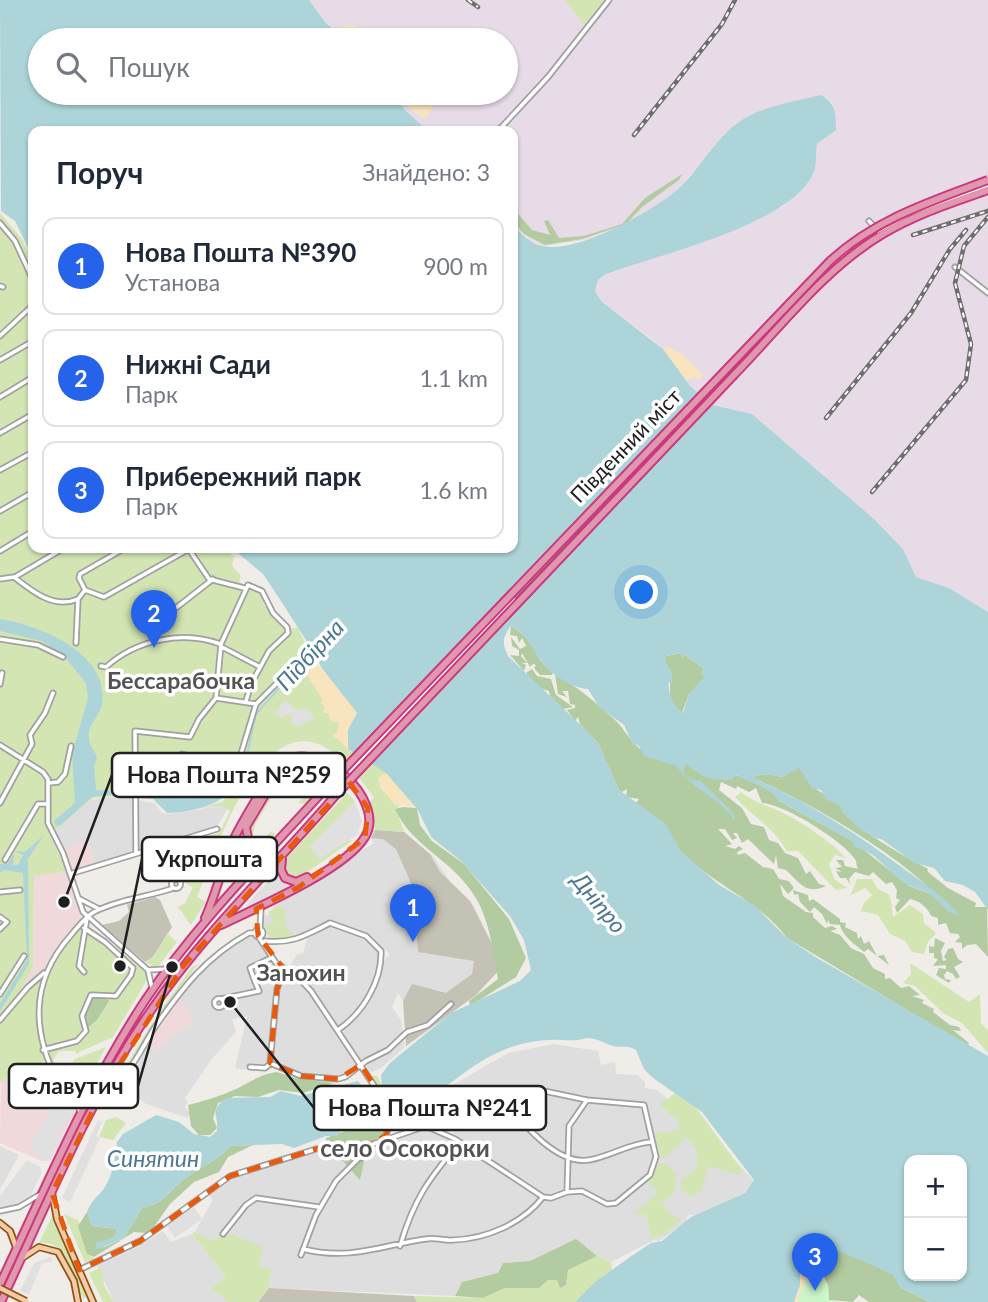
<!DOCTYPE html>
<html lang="uk">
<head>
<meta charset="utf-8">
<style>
  body { margin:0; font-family:Lato,sans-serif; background:#f2f2f3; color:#1f2937 }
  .controls { position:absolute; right:21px; bottom:21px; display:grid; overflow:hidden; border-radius:14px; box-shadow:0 2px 5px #0004 }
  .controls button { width:63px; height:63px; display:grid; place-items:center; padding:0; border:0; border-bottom:2px solid #e0e1e3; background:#fff; color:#1f2937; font:35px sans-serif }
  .you { position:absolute; left:642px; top:593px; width:24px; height:24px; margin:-18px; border:5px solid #fff; border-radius:50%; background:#1a73e8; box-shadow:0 0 0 10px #1a73e833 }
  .badge { display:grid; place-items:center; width:46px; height:46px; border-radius:50%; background:#2563eb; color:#fff; font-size:23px; font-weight:700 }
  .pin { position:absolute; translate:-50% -58px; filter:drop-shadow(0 2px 4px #0008) }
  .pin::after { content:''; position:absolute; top:37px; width:24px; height:21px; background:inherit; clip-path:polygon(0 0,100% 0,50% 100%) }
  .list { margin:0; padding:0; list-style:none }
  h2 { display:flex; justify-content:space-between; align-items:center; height:91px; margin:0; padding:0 28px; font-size:30px }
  h2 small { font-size:23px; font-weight:400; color:#747a83 }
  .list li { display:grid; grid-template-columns:46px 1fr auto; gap:21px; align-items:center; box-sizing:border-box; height:98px; margin:0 14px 14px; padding:0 14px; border:2px solid #e0e1e3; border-radius:14px }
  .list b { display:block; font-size:26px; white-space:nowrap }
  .list p { margin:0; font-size:23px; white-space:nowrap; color:#747a83 }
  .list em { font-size:23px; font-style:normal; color:#747a83 }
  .icon { flex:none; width:38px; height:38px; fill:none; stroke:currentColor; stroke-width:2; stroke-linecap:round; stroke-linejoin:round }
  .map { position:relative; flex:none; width:988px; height:1302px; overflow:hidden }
  .search { position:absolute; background:#fff; box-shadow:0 2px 5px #0004; left:28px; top:28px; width:490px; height:77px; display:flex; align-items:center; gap:18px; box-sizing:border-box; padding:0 24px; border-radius:38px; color:#747a83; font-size:26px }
  .panel { position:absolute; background:#fff; box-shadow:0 2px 5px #0004; left:28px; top:126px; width:490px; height:427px; border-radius:14px }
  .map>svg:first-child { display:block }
  .residential { fill:#dedede }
  .commercial { fill:#efd9db }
  .industrial { fill:#e8dbe8 }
  .construction { fill:#c4c2b4 }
  .grass { fill:#d2e5b3 }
  .forest { fill:#b3cba1 }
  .sand { fill:#f8e5be }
  .park { fill:#ccf5ca }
  .parking { fill:#e0e0e0 }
  .water { fill:#add5d9; fill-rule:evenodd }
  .pier { fill:#fff }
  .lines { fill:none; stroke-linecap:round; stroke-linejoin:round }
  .stream { stroke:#add5d9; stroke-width:2 }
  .minor-casing { stroke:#a1a1a1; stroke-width:7 }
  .major-casing { stroke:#8e530f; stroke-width:8 }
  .highway-casing { stroke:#cb387e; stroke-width:10 }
  .minor { stroke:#fff; stroke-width:3.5 }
  .major { stroke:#f3caaa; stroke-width:4.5 }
  .highway { stroke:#df98ae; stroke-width:6 }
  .rail-casing { stroke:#6e6e6e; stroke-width:4.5 }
  .rail { stroke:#fff; stroke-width:2; stroke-dasharray:5; stroke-linecap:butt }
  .major-bridge-casing { stroke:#8e530f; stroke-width:8; stroke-linecap:butt }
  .highway-bridge-casing { stroke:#cb387e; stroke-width:10; stroke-linecap:butt }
  .major-bridge { stroke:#f3caaa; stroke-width:4.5 }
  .highway-bridge { stroke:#df98ae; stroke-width:6 }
  .marked { fill:none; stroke:#e8590c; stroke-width:5; stroke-dasharray:14 9; stroke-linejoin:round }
  .labels { text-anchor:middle; stroke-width:7; stroke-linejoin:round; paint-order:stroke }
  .street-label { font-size:21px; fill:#202020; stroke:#fff }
  .water-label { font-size:23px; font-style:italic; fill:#4b7791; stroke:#fff }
  .neighbourhood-label { font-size:23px; font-weight:bold; fill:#535353; stroke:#fff }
  .quarter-label { font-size:24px; font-weight:bold; fill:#535353; stroke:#fff }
  .leader { fill:none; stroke:#202020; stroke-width:2.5 }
  .callout-dot { fill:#202020; stroke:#fff; stroke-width:2.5 }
  .callout { fill:#fff; stroke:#202020; stroke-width:2.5 }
  .callout-label { font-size:23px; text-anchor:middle; font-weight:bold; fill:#202020 }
</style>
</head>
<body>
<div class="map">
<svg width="988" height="1302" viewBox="0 0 988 1302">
  <rect width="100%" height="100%" fill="#f0ece8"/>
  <path class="residential" d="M135 794 134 851 96 866 63 850 53 831 89 800Z
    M137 800 154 803 162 813 168 814 222 806 227 809 216 828 139 850Z
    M375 830 404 832 433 856 450 881 473 904 503 966 476 990 415 1018 398 993 392 1007 401 1020 405 1047 381 1068 370 1073 363 1060 338 1078 305 1076 268 1061 266 1066 247 1064 245 1070 235 1068 247 1016 232 1019 236 1032 211 1060 185 1098 188 1101 185 1107 190 1114 188 1118 146 1104 135 1095 137 1090 131 1086 130 1080 146 1047 154 1051 193 1021 180 998 212 957 249 934 258 938 278 972 274 990H277L297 954 303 953 307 939 330 926 347 928 366 938 380 953 368 998 371 999 380 965 390 954 369 937 331 921 300 937 269 940 260 917 270 914 274 906 374 843 371 838Z
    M554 1044 598 1051 601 1065 615 1062 616 1074 638 1075 645 1083V1088L657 1090 704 1129 753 1180V1184L744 1193 698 1215H688L686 1223 659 1241 654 1240 611 1262 597 1256 576 1240 530 1261 503 1263 498 1273 462 1282 455 1296 269 1288 271 1269 259 1267 231 1234 212 1240 194 1233 213 1200 208 1194 235 1177 260 1167 333 1147 373 1146 425 1129 452 1142 456 1137 432 1097 508 1053Z
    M0 1146 19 1155 0 1189Z
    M163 1231 171 1242 192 1234 226 1277 210 1289 229 1302H114L97 1266 136 1248Z"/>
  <path class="commercial" d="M89 840 96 866 71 871 63 850Z
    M67 871 82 920 54 952 44 970 27 986 24 984 33 967 34 876Z
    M180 998 193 1021 154 1051 146 1047Z
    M42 1064 50 1068 59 1085 67 1084 74 1092 77 1107 50 1161H42L0 1143 1 1081 24 1068Z"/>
  <path class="industrial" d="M309 0H988V612L949 588 916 577 903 549 874 519 752 414 713 405 690 386 656 342 602 302 595 291 598 279 604 275 720 235 784 206 813 175 817 144 836 130 832 102 826 97 737 123 676 191 631 223 584 240 543 246 532 242 513 225V131H428L404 109 394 93H506V40H345L325 22Z"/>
  <path class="construction" d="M375 830 404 832 430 854 440 872 470 901 503 966 476 995 406 1046 403 1001 412 984 446 993 472 974 474 961 418 952 414 890 396 849 383 839 371 838Z
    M155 897 160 900 172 927 153 957 145 962 102 925 119 921 129 912 127 905Z
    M269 1288 414 1296 417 1302H258Z"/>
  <path class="grass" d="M565 0H604L584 25Z
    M0 213 22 239 33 264V548H225L234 557 232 566 241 576 239 581 246 588 248 586 262 594 265 601 263 604 286 630 298 627 308 650 255 714 244 766 233 781 132 795V800L124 797 129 795 93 798 50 834 67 871 34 876 33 967 24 984 28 986C49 966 62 941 82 920L146 972 148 978 113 1037 75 1054 76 1051H59L53 1060 79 1094C66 1080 58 1076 48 1058 38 1069 13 1071 0 1083Z
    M306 658 314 666 312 665 325 707 323 712 328 713 331 721 339 722 337 733 333 735 353 753 344 764C337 758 331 750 323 746 257 714 214 856 197 897L206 902 191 925 178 907 185 903 193 887C174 879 177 864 178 845L219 833 230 811 222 806 200 808 222 802 242 780 256 714Z
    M372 763 386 773 380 787 399 806 396 809 404 832 375 830 370 802 374 797 359 778Z
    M301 764 312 765 332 777 306 804 298 803 318 781 315 778 319 774 310 766 288 770 255 825 253 836 258 842 271 832 276 834 262 846 252 843 250 826 281 776 289 768Z
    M741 792C756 804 774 807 791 817 811 829 830 841 846 858L835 855 829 864 834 879 847 888 836 890 798 851H787C772 826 753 817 735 797Z
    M347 793 355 801 310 847 353 840 299 878 288 875 283 867 286 859Z
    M857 879H872L878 889 890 895 893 917 910 905 923 914 924 923 936 933 928 942 924 954 912 952 905 941 890 934 878 915 861 911 864 903 872 895 865 888 850 896Z
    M280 905 285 911 286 928 295 936 279 940 269 936 265 926 274 922 268 912Z
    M167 933 177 942 157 968 145 962 154 957Z
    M910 963 969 1002 980 994 981 1023 988 1030V1053L962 1023 943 1013 915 986 903 983 911 974Z
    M198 964 165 1007 166 1009 117 1079 163 1007 192 967Z
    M106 1047 82 1091 68 1071 75 1059Z
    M369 1076H377L387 1094 429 1096 442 1118 427 1121 396 1115Z
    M675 1093 694 1105 742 1170 739 1175 709 1166 701 1191 692 1197 680 1189 682 1179 696 1170C700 1154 697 1149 686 1137L665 1158 657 1155 655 1133 680 1130 679 1123 660 1104Z
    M116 1117 126 1123 113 1140 99 1137 106 1120Z
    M659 1163H665L677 1174 674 1193 662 1203 672 1216 682 1219 665 1234 651 1238 647 1216 633 1212 648 1203 657 1192 648 1182Z
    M64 1214 78 1220 87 1254 95 1259 85 1262Z
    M52 1216 87 1296 84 1298C69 1281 73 1240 39 1243Z
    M194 1232 212 1240 231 1234 263 1247 259 1266 271 1269 269 1288 258 1302H229L210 1289 226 1277 192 1234Z
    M597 1256 611 1262 612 1270 575 1302H417L414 1296 483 1298 505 1288H539L548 1280 557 1279 560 1287 566 1285 568 1270Z
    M102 1267 104 1286 114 1302H103L89 1273Z"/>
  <path class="forest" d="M682 174 679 180 642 207 626 224 582 239 545 245 524 234 513 221V208L532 230 550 235 544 221 548 220 559 238 584 236 622 224 645 198Z
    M511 626C527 635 532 645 540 660 542 664 549 667 553 672L552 675H540L534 668 536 665 533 664 530 667 522 653 521 656 527 663H522L526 665 524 671 510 655 519 656V650L512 646 511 637 520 649 526 646 522 638 519 643 517 636 510 635Z
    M682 653 703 668 705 677 689 694 682 713C662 698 674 687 669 670 668 667 666 664 665 660L666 656Z
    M532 669 537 676 551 679 556 695 573 707 563 709 550 696 549 691 539 688 526 673Z
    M555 674C578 687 595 702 614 719 628 732 629 744 650 755 659 760 675 760 687 762 707 767 770 781 779 801L853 841 909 886 931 894 951 913C919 865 810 802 755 779V776L768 774 782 777 799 767 816 789 841 806C845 823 910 860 927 868L928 872 948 888 976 903 975 907H987L988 957 976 944 967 945 962 949V943L955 942 960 937 958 934 950 933 946 923 938 925V918L931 916C927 907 920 901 910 899L897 913 895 907 900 900 896 898 897 890 892 882 886 884 873 872 869 876 855 872 849 879 850 884 846 878H840L836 871 842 872 835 868 842 867 836 860H843L845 866 858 869C856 866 857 862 855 859 842 840 784 804 762 803L756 788 749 792 737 786 736 789 721 782 719 790 742 808 751 824 764 827 769 840 778 843 785 853 798 858 806 874 810 871 819 884 826 886C806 895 801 884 786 870L778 868 776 855 774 864 748 839 742 843 737 833H733L737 838 732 840 725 829H718L732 844 725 846 735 849 739 846 743 849 737 852 738 855 745 853 763 867 773 869 779 879 789 881 794 888 788 894 780 884 783 896 806 912 813 913V917L825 928 832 926 837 929 830 931 840 935 851 948 864 954 873 968 885 974V979L890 978 901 988 909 986 920 995 912 996 924 1000 922 1003 934 1009 933 1012 950 1025 959 1027 961 1031 953 1030 969 1043 967 1046 787 938C759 900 712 885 680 850 665 834 655 814 636 803L639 799 626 797 627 789 622 792 619 790 598 743 580 724 578 717 575 721 567 710 575 708V705L570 704 568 691H562L567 697 558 694Z
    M403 807 417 808 420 825 432 841 464 864 509 919 526 958 516 977 470 1006 469 1001 498 979C492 948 490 918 472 892 451 860 410 844 395 809Z
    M793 890 808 895 809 901 813 899 840 919V922L846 923 845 927 857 933 858 939 861 936 864 944 869 941 877 956 884 955 889 965 868 949 864 952C857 946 842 936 840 925L830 924 828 920 827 924 822 914 814 907 810 912 800 902 798 894 794 895Z
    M935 938 945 943 941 951 943 961 947 960 944 957 948 949 953 948 958 959 963 962 954 967 960 977 956 979 953 974 947 971 944 975 945 979 951 980 949 983 936 975 939 968 946 969V965L933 966 938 959 934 958V953H929V946L934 947Z
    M91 997H103L109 1001 97 1020 86 1029 84 1018Z
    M277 1072 299 1079 334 1083 303 1093 279 1090 258 1097 235 1096 218 1103 213 1118 217 1128 210 1135H199L191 1126 188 1105C205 1101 220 1096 236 1089 251 1082 260 1074 277 1072Z
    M377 1095 391 1114 387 1131 367 1147 360 1180 342 1160 324 1157 326 1138 350 1129 381 1109Z
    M253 1145 228 1157 219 1172 194 1182 170 1204 153 1228 146 1233 134 1232 94 1257 87 1254 78 1226 87 1212 92 1226 117 1229 115 1236 102 1248 124 1238 142 1208C167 1202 167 1192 186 1178 201 1166 217 1161 231 1146Z
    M576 1239 597 1256 568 1270 566 1285 560 1288 557 1280H548L539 1288H505L483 1298 455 1296 462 1282 498 1273 503 1263 530 1261Z
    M830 1250H842L893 1274 901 1288 930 1302H869L859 1295 853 1302 829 1300 828 1285 820 1269 824 1255Z"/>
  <path class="sand" d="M349 25 356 26 373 40H350L338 28Z
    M399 93H423L433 107 425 119 409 108Z
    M668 346 685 357 703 375 701 380 694 377 686 380 663 349Z
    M312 665 321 667 357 713 348 730V749L333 735 337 733 339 722 331 721 328 713H323L325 707 320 703 323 700 307 675Z
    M386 773 416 806 395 805 380 787 378 778Z
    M812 1251 824 1255 820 1269 823 1279 805 1281 800 1301 794 1302 799 1292 798 1262Z"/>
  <path class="park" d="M823 1279 828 1285 829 1300 837 1302H798L805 1281Z"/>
  <path class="parking" d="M285 700 298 711 306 708 315 718 298 727 291 723 293 718 289 714 281 718 275 713Z
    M355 801 362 821 357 835 320 859 310 847Z
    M274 875 292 888 250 909 246 905Z
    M64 1087 73 1095 69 1108 72 1110 49 1159H43L29 1148Z
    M98 1120 102 1122 96 1136 100 1138 70 1202 62 1198Z
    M27 1160 40 1167 42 1172 31 1195 16 1204 0 1207V1196Z
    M194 1207 202 1219 175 1238 167 1226Z
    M51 1257 52 1262 42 1263 29 1295 20 1291 34 1263Z"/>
  <path class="water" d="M0 0H309L325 22 345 40H40V93H394L404 109 428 131H33V258L15 221 1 211Z
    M820 95C836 101 836 116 836 130L817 144C815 156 818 165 812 176 786 226 656 255 604 275L598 280 595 291 602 302 663 349 690 386 713 405 752 414 874 519 903 549 916 577 949 588 988 612V910L975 892 963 885 945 881 934 868 915 863 881 839 872 838 867 831 865 833 842 812 841 806 826 799 821 790 812 788 799 768 782 777 768 774 755 776V779C811 803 858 835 907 871 926 885 945 897 960 916 948 913 943 905 934 897 926 890 916 889 908 885 889 875 878 851 854 847L853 841 779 801C771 787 750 783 736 775L731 780C713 782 698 776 686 763L683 773 689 779 701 781 734 814V820C720 797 690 789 677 766L644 756 639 746 632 743 624 725 599 707 588 689C571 688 551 674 541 661 531 648 529 635 511 626 502 637 502 644 508 656L588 732 598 743 619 790 666 824 679 849 719 885 754 905 787 938 817 958 988 1056V1302H930L901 1288 892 1274 835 1249 824 1255 808 1252 800 1260V1285L794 1302H575L595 1282 630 1257 651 1243 662 1241 691 1217 745 1193 754 1180 702 1112 653 1078 644 1069 636 1050C627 1044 620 1049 610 1045 582 1032 590 1042 564 1040 525 1038 496 1050 464 1073 453 1081 441 1091 428 1097 417 1101 390 1097 382 1088L381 1075 390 1063 451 1013 520 981 531 970 524 940 510 916 461 861 431 837 418 810 386 773 348 749V730L357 713 321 667 317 657H306V640L277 595 263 574 232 548H513V225C522 234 530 244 543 246 577 254 653 211 678 189 700 169 714 140 739 122 762 106 794 102 820 95ZM681 653 682 658 685 655 703 668 701 674 704 677 689 694 683 713C674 707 667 694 669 682L672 683V673L665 660 666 656ZM909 1160H962V1276H909Z
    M0 619C39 625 110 653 102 704 100 717 87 724 89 738 89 745 95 751 97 757L94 766 96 790 116 791 118 794 92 797 61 825 56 826 54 821 75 803 72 754 88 698 86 683 64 656 42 641 0 631Z
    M245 767C237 801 199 812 167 813L153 799 141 798 144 794 233 781Z
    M44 835 28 859 29 964 0 1011V1003L27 960 23 873 4 870 0 873V864H7L14 854 13 865H18L23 855 14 851 25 852Z
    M358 1081 380 1109 365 1121 345 1126 337 1136H326L294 1148 282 1144 231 1146C217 1161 201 1166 186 1178 167 1192 167 1202 142 1208L124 1238 95 1250 96 1243 115 1236 117 1229 92 1226 87 1212C91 1201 96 1198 103 1190 112 1178 116 1156 117 1142L123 1134 156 1115 179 1122 194 1134 210 1137 217 1131C219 1115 208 1110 227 1098L270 1097 281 1091 301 1096Z"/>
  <path class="pier" d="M828 258 840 270 418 712 338 801 324 787 359 748Z"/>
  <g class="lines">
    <path class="stream" d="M244 769 256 714 308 655"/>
    <g class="minor-casing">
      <path id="minor" d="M498 131 548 77 609 0
        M869 221 878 231 911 213 988 185
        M0 223 15 241 33 280
        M955 267 988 293
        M0 286 3 287
        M0 336 33 305
        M0 360 33 341
        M0 397 33 377
        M0 433 33 414
        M0 470 33 452
        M0 511 33 492
        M188 548 209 579 244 588
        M0 551 33 531
        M15 577 64 548
        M0 579 14 577C33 592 54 609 78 599
        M85 590 79 578 80 574 125 548
        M78 599 85 590 104 597 189 549
        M167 615 213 579
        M0 639 38 645 63 657
        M76 643 78 599
        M222 647 260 667
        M101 666 106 667C136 640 182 630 220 644
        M0 684 2 673
        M216 698 256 704
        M0 745 43 772 48 779V823L63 853 83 912 148 970 167 969
        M136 776 182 754 231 768 240 757 256 704 299 661
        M49 783 58 782 65 774 71 746
        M0 803 32 744 30 735 45 713 53 693
        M136 852 135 731 190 737 199 719 216 698 221 644 248 585 262 591 273 613 287 627 288 633 269 651 251 684 246 701
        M5 860 38 804H48
        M70 874 217 829
        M171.5 884a4.5 4.5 0 1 1 9 0a4.5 4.5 0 1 1-9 0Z
        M0 892 20 890
        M78 898 99 909
        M0 917 7 922 0 929
        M260 929 261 908
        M255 933a4 4 0 1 1 8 0a4 4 0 1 1-8 0Z
        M258 936 276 963 297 976 311 991 393 1114 386 1135 382 1139
        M265 941C293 944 306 935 330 923L366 936 381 951C382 981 363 1013 338 1030
        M284 969 277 989 270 1063 301 1076 338 1079 345 1077 366 1061 388 1050 407 1032 428 1025 451 1004
        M148 970 152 988
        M84 972 79 966 87 918
        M255 982 250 968 271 958
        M0 994 24 956
        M214.5 1003a4.5 4.5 0 1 1 9 0a4.5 4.5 0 1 1-9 0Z
        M221 999 259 991 256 984
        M0 1020 28 987 44 973
        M43 1050 77 1041 86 1031 82 1016 91 995 116 996 131 975 133 968 105 942 84 928
        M250 1067 265 1068 270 1064
        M105 1089C131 1077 140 1050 155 1027 183 987 206 957 249 933H256
        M509 1102C522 1125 558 1165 589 1160 609 1157 630 1143 651 1142
        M80 1113 75 1091 68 1083 59 1084C31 1031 30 981 71 935 78 927 85 917 94 912 117 900 146 897 171 889
        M393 1114 426 1126 460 1120 544 1091 587 1100 644 1105 656 1157 650 1175 616 1203 607 1204 582 1191 567 1192 569 1126 587 1100
        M355 1145 361 1158
        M0 1211 19 1207 39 1195
        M223 1234 246 1205 256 1198 319 1207
        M400 1246C414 1199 428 1180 459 1143
        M303 1249C350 1261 382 1245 426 1239 435 1237 444 1241 453 1240 487 1239 523 1223 543 1197L551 1198 567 1192
        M301 1255 316 1215 336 1181 372 1145
        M79 1270 140 1241 230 1176 316 1149 373 1144 426 1126 455 1139 543 1197"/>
    </g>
    <g class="major-casing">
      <path id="major" d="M52 1193 57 1219 93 1302
        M0 1223 10 1231 16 1247
        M22 1258 39 1247 58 1252 74 1281 78 1302"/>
    </g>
    <g class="highway-casing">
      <path id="highway" d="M734 375C781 327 825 268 883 234 916 214 952 203 988 190
        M269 848 259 850 249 844 246 827 277 775 292 762 310 760
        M282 859 281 870 285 878 296 882 307 877
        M205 918C216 894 222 867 232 843 240 825 251 808 261 791 266 782 271 772 279 765 315 733 388 800 365 837 345 870 256 908 221 925
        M0 1284C46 1187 87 1088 146 999 198 922 264 857 326 788
        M1 1302C47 1204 89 1099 152 1009 205 932 274 867 335 796"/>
    </g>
    <use href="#minor" class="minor"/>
    <use href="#major" class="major"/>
    <use href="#highway" class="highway"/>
    <g class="rail-casing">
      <path id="rail" d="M468 0 478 7
        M634 135 722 24 735 0
        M913 235 988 211
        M826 418 911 313 950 249 966 230
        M872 492 966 380 971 344 955 283 964 246 988 217
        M517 599 731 373"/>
    </g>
    <use href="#rail" class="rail"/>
    <g class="major-bridge-casing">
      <path id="major-bridge" d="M0 1288 26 1301"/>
    </g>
    <g class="highway-bridge-casing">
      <path id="highway-bridge" d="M326 788 830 261C875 219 932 201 988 180
        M335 796 734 375"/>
    </g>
    <use href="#major-bridge" class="major-bridge"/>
    <use href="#highway-bridge" class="highway-bridge"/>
  </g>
  <path class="marked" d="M349 782 368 808 365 838 299 887 256 909 258 936 284 969 277 989 270 1063 301 1076 338 1079 361 1065 393 1114 386 1135 373 1144 316 1149 230 1176 140 1241 79 1270 52 1193 103 1090 184 965Z"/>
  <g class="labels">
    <g class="street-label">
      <text transform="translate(626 446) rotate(-46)" y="7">Південний міст</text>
    </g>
    <g class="water-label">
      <text transform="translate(310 655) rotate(-47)" y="8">Підбірна</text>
      <text transform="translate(599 903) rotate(51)" y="8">Дніпро</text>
      <text x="153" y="1167">Синятин</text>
    </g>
    <g class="neighbourhood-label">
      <text x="181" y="689">Бессарабочка</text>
      <text x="301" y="981">Занохин</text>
    </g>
    <g class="quarter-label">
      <text x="405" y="1157">село Осокорки</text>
    </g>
  </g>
  <path class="leader" d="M64 902L112 775M120 966L142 859M172 967L138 1086M230 1002L314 1108"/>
  <g class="callout-dot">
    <circle cx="64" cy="902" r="7"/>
    <circle cx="120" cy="966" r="7"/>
    <circle cx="172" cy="967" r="7"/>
    <circle cx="230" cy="1002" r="7"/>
  </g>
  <g class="callout">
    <rect x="112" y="753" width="233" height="44" rx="7"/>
    <rect x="142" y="837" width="135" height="44" rx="7"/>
    <rect x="9" y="1064" width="129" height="44" rx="7"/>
    <rect x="314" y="1086" width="232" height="44" rx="7"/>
  </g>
  <g class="callout-label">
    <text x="229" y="783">Нова Пошта №259</text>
    <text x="209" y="867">Укрпошта</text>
    <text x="73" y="1094">Славутич</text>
    <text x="430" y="1116">Нова Пошта №241</text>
  </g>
</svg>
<div class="controls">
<button>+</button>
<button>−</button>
</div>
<div class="you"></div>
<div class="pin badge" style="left:413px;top:942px">1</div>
<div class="pin badge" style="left:154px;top:648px">2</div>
<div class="pin badge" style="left:815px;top:1291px">3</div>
<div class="search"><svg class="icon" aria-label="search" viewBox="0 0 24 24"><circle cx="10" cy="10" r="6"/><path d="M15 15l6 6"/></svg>Пошук</div>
<section class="panel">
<h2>Поруч<small>Знайдено: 3</small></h2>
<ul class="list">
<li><span class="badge">1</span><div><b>Нова Пошта №390</b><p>Установа</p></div><em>900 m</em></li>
<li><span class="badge">2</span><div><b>Нижні Сади</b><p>Парк</p></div><em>1.1 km</em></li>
<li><span class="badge">3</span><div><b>Прибережний парк</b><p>Парк</p></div><em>1.6 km</em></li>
</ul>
</section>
</div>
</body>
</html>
